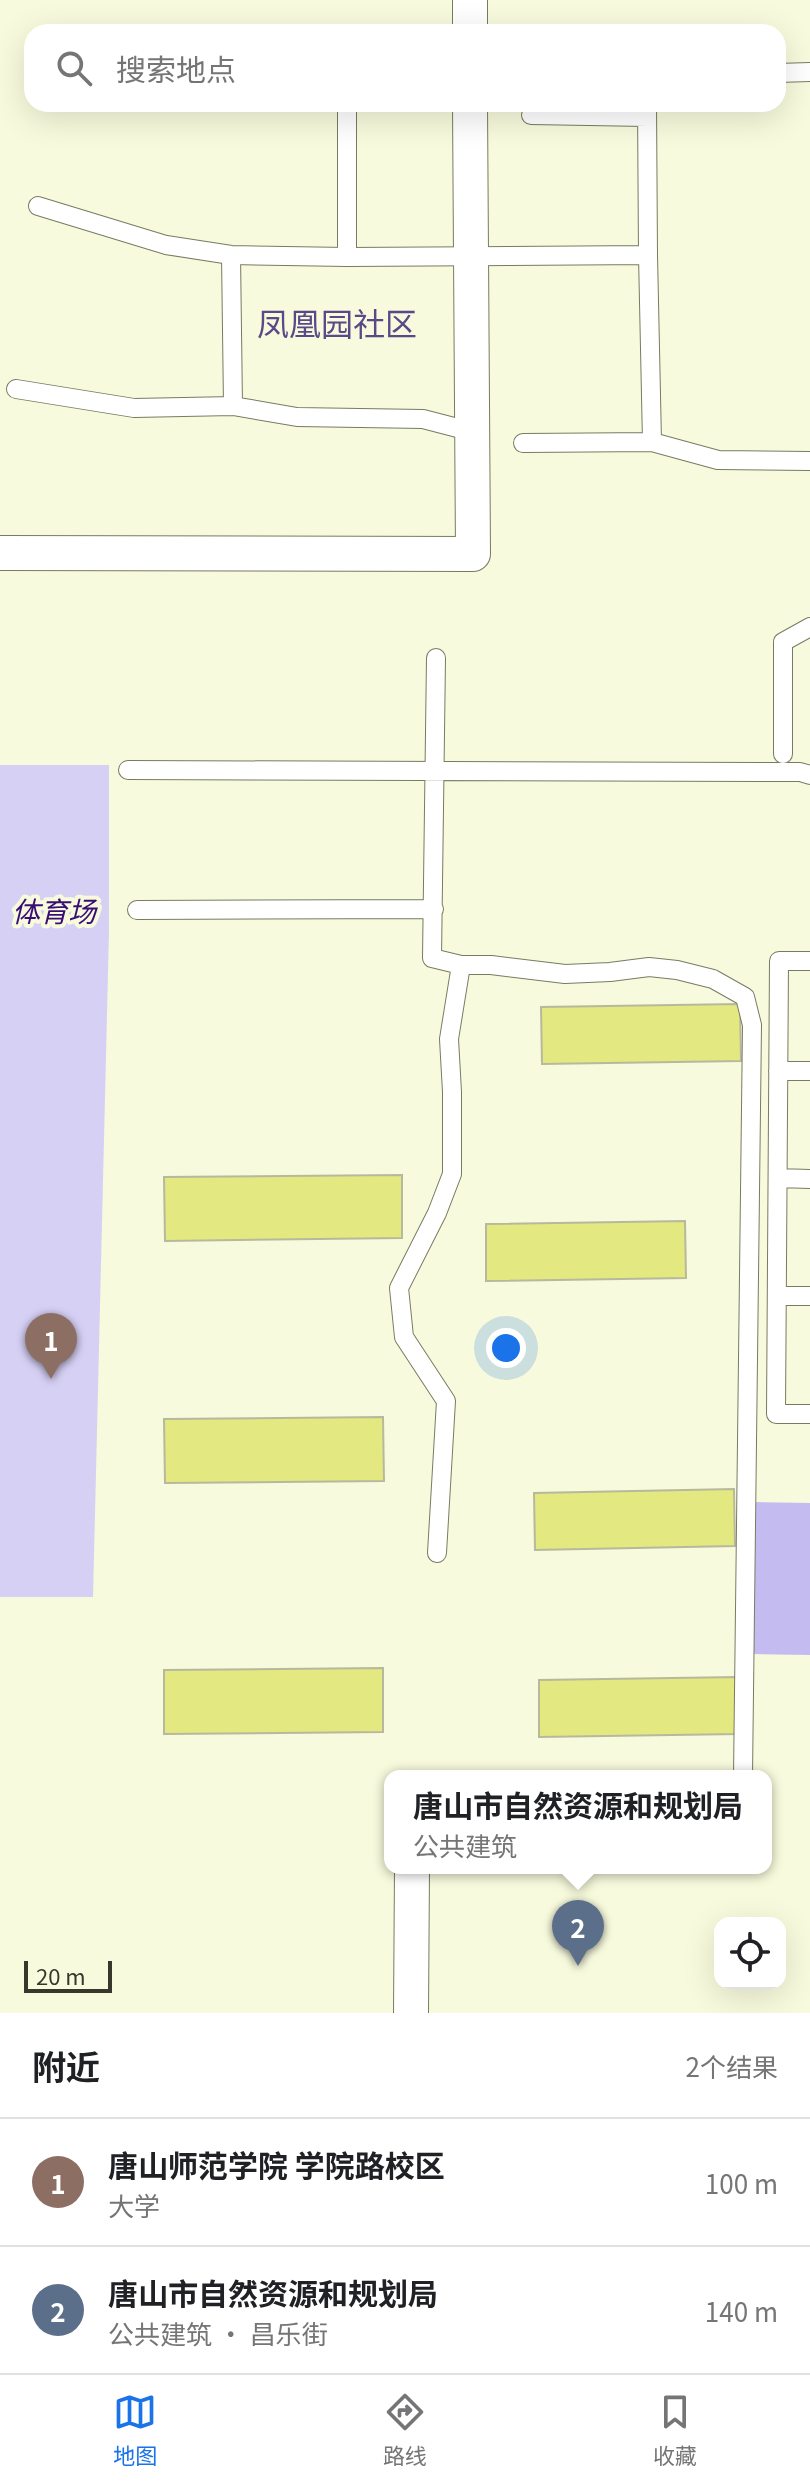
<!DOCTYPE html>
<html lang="zh">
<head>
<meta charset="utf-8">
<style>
  body { margin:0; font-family:Georgia,"Noto Sans SC",serif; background:#f2f2f2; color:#202124 }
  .controls { position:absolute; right:24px; bottom:24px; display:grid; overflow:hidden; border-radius:16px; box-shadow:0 8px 32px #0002 }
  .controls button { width:72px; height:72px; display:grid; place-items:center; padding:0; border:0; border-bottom:2px solid #e0e0e0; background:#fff; color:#202124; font:40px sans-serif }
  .scale { position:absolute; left:24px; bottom:20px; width:88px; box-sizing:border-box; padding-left:8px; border:4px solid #37382c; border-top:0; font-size:22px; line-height:28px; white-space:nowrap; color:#37382c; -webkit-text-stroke:6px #f7fadc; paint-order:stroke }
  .you { position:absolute; left:506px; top:1348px; width:28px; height:28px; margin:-20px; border:6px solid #fff; border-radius:50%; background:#1a73e8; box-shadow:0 0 0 12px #1a73e833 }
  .badge { display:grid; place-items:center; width:52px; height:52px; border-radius:50%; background:#1a73e8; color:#fff; font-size:26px; font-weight:700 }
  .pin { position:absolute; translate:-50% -66px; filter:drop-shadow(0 2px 4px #0008) }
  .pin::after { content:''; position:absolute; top:42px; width:28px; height:24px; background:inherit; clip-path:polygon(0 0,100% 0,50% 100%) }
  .popup { position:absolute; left:384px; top:1770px; width:388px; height:104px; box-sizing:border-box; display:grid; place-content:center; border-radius:16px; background:#fff; filter:drop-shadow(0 2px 6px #0005); font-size:26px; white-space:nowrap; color:#757577 }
  .popup b { font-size:30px; color:#202124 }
  .popup::after { content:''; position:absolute; left:50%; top:100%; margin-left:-16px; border:16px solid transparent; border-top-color:#fff }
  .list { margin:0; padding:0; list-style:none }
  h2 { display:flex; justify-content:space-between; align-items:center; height:104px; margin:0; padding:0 32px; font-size:34px }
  h2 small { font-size:26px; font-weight:400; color:#757577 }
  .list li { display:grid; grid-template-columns:52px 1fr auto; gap:24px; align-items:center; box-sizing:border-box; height:128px; padding:0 32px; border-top:2px solid #e0e0e0 }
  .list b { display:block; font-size:30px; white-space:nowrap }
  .list p { margin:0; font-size:26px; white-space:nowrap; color:#757577 }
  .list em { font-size:26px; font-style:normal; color:#757577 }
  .icon { flex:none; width:44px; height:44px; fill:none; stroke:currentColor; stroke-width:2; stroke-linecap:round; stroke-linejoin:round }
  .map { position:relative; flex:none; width:810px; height:2013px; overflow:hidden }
  .search { position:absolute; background:#fff; box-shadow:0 8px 32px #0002; left:24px; right:24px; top:24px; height:88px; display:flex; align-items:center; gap:20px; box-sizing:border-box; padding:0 28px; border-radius:24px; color:#757577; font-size:30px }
  .sheet { height:360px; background:#fff }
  nav { display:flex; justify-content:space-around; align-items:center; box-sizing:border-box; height:112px; border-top:2px solid #e0e0e0; background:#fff; font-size:22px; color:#757577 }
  nav a { display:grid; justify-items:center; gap:4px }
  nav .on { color:#1a73e8 }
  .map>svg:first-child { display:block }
  .green { fill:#d6d0f5 }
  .forest { fill:#c4bbf1 }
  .building { fill:#e3e881; stroke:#b7b99d; stroke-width:2 }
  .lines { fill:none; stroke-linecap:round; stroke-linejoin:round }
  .lane-casing { stroke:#797b61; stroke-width:20 }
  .street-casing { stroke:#797b61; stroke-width:36 }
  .lane { stroke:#fff; stroke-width:18 }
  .street { stroke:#fff; stroke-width:34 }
  .labels { text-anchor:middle; stroke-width:8; stroke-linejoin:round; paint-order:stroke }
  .park-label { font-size:28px; font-style:italic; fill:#380d76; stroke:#f7fadc }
  .quarter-label { font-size:32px; fill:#584a88; stroke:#f7fadc }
</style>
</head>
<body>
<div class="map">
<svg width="810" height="2013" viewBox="0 0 810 2013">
  <rect width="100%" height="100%" fill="#f7fadc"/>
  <path class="green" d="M0 765H109V931L93 1597H0Z"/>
  <path class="forest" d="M754 1502 810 1503V1655L753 1654Z"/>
  <path class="building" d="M740 1004 741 1061 542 1064 541 1007Z
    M402 1175V1238L165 1241 164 1177Z
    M685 1221 686 1278 486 1281V1224Z
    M383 1417 384 1481 165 1483 164 1419Z
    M734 1489 735 1546 535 1550 534 1493Z
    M383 1668V1732L164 1734V1670Z
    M738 1677V1734L539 1737V1680Z"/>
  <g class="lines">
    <g class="lane-casing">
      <path id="lane" d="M778 73 810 72
        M347 104V257
        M531 115 647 117
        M38 206 166 245 231 255 347 257 648 255 647 104
        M231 255 233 406
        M648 255 652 442 718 460 810 461
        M16 389 134 408 233 406 297 417 423 419 473 432
        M523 443 652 442
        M436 658 432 958 461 965 449 1039 452 1092V1174L437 1213 399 1288 404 1337 446 1401 437 1553
        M783 754V642L810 627
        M128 770 800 772 810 775
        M137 910 434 909
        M810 961H779L776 1414H810
        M461 965H491L565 974 610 972 649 967 677 970 713 979 745 997 752 1025 743 1776
        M778 1071H810
        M778 1178 810 1179
        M777 1296H810"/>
    </g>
    <g class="street-casing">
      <path id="street" d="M470 32V0
        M0 553 473 554 470 104
        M411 2013 412 1868"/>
    </g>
    <use href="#lane" class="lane"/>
    <use href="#street" class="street"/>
  </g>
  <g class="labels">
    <g class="park-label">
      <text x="54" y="922">体育场</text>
    </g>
    <g class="quarter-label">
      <text x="337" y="336">凤凰园社区</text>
    </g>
  </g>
</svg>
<div class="controls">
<button><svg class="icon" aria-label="locate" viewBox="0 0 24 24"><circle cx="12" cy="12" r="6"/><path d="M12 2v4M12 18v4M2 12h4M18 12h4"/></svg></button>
</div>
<div class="scale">20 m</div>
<div class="you"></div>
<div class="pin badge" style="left:51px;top:1379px;background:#8d6e63">1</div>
<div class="pin badge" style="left:578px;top:1966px;background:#5c6f8a">2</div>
<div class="popup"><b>唐山市自然资源和规划局</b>公共建筑</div>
<div class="search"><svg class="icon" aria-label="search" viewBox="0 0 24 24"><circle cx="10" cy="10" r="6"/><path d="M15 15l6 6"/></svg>搜索地点</div>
</div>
<section class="sheet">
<h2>附近<small>2个结果</small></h2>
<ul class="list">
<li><span class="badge" style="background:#8d6e63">1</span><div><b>唐山师范学院 学院路校区</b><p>大学</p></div><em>100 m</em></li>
<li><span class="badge" style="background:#5c6f8a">2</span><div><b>唐山市自然资源和规划局</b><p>公共建筑 · 昌乐街</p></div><em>140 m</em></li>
</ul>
</section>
<nav>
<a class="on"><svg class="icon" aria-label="map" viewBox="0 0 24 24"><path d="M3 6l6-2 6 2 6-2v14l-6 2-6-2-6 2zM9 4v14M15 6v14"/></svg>地图</a>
<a><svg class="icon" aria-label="directions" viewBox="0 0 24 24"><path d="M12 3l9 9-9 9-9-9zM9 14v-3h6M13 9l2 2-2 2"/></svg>路线</a>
<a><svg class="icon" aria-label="saved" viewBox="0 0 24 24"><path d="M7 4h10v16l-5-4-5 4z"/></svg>收藏</a>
</nav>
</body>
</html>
